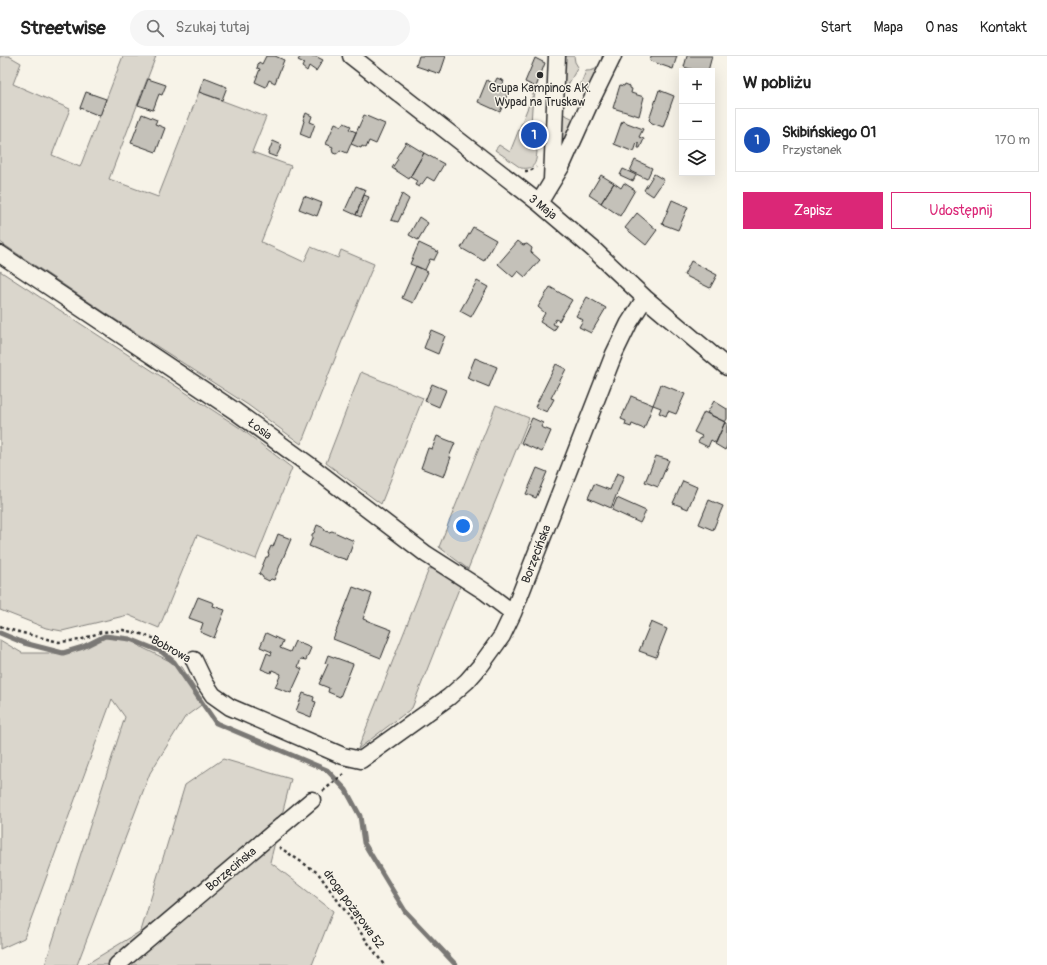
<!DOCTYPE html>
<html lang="pl">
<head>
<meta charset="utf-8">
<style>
  body { margin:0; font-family:Pangolin,sans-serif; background:#f6f6f6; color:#222 }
  .controls { position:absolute; right:12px; top:12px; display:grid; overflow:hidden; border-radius:0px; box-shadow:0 4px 16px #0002 }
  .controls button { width:36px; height:36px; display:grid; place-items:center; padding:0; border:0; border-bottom:1px solid #e0e0e0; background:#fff; color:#222; font:20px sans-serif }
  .you { position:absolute; left:463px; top:470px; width:14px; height:14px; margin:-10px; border:3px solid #fff; border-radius:50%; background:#1a73e8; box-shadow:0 0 0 6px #1a73e833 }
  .badge { display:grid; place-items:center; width:26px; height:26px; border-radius:50%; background:#db2777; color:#fff; font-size:13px; font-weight:700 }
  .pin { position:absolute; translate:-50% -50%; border:2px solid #fff; box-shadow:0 1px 4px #0006 }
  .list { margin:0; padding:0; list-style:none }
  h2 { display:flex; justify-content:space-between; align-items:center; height:52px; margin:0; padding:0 16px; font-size:17px }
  h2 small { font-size:13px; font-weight:400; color:#767676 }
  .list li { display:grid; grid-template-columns:26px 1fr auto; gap:12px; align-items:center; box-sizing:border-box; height:64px; margin:0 8px 8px; padding:0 8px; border:1px solid #e0e0e0; border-radius:0px }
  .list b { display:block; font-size:15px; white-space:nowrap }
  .list p { margin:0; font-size:13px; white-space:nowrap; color:#767676 }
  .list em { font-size:13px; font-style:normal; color:#767676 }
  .actions { display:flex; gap:8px; padding:12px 16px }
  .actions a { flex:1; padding:9px 0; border:1px solid #db2777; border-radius:0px; text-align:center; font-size:14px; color:#db2777 }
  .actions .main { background:#db2777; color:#fff }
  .icon { flex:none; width:22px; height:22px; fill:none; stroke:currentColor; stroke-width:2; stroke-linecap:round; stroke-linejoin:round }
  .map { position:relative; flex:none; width:727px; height:909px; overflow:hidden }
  header { display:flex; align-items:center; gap:24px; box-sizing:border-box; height:56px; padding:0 20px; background:#fff; border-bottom:1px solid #e0e0e0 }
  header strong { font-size:19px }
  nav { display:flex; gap:22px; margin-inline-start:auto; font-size:14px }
  .search { width:280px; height:36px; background:#f6f6f6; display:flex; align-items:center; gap:10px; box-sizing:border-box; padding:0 14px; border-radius:22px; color:#767676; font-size:15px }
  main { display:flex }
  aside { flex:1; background:#fff }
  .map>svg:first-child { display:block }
  .green { fill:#dad6cc; stroke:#82807c }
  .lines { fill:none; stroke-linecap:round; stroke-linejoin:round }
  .stream { stroke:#7a7874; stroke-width:5 }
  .building { fill:#c4c1b9; stroke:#2b2b2b }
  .minor-casing { stroke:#2b2b2b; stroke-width:19 }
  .path { stroke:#2b2b2b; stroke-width:2.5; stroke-dasharray:3 3; stroke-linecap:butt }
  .minor { stroke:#f7f3e8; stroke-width:16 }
  .poi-dot { fill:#2b2b2b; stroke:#f7f3e8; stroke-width:1.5 }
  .labels { text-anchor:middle; stroke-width:3; stroke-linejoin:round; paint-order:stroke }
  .poi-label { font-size:12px; fill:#2b2b2b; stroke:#f7f3e8 }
  .street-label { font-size:12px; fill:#2b2b2b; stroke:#f7f3e8 }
</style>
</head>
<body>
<header>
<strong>Streetwise</strong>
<div class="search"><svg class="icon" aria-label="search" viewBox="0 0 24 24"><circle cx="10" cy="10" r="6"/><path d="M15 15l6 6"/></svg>Szukaj tutaj</div>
<nav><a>Start</a><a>Mapa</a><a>O nas</a><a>Kontakt</a></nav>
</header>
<main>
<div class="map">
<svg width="727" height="909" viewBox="0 0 727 909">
  <rect width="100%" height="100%" fill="#f7f3e8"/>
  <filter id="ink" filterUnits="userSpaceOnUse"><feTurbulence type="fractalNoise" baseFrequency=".025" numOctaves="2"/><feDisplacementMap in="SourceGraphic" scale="8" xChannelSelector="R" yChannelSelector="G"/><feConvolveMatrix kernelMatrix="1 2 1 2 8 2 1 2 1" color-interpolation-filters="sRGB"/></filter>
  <g filter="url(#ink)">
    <path class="green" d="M0 0H9L21 7 13 28 70 53 52 99 80 111 123 0H156L109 123 158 141 199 36 266 61 252 96 291 110 261 186 304 206 311 191 338 202 341 194 374 208 346 275 301 388 248 349 113 262 0 186Z
      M565 0H574L575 6 578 11 565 34 563 33Z
      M602 0H606L591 34 580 30 586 15C596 15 602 10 602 0Z
      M536 31 532 52 530 86 537 95C536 107 535 114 521 112L495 94 499 89 510 96Z
      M561 57 576 64 563 92 560 93Z
      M0 215 240 372 292 412 256 503 197 479 159 572 128 559 62 575 46 572 0 554Z
      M361 316 423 342 381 448 326 407Z
      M496 349 529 362 468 513 439 491Z
      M439 512 462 525 412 652 358 693 429 513Z
      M105 580 130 583 143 592 182 611 204 647 185 661 150 717 77 909H45L125 661 112 643 24 882 0 893V584L22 597H63L83 591Z
      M223 703 291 723 270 806 333 855 312 909H85L141 875 185 729Z"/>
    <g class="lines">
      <path class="stream" d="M0 577 24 587 63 597 83 591 105 580 130 583 162 596 174 606 216 667 327 714 346 734 360 760 364 787 405 855 456 909"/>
    </g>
    <path class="building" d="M266 0H275L284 4 275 27 269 24 266 31 255 26 260 13 257 12 259 6 262 8Z
      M301 0H315L323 4 316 15 309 10 307 15 302 11 304 7 298 4Z
      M419 0H446L440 18 416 10Z
      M651 0H677L673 13 650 5Z
      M687 0H712L708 15H697L684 11Z
      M535 2 545 7 536 31 525 26Z
      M204 22 227 31 222 44 199 36Z
      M497 22 504 25 501 31 509 34 500 56 478 46 487 24 494 28Z
      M148 23 166 29 162 39 159 38 153 54 138 49Z
      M625 28 630 30V32L632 33 631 37 644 41 639 60 613 52 620 29 624 30Z
      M659 34 674 40 663 71 652 67 649 64Z
      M86 36 106 43 100 60 80 52Z
      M306 57 312 60 310 66 315 68 310 82 300 78 304 65 303 64Z
      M142 58 157 64 155 68 165 72 156 96 131 87Z
      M364 59 385 68 376 88 369 85 366 92 362 90 361 92 351 88Z
      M622 65 643 73 639 81 644 83 640 92H638L639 88 637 87 634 96 614 88Z
      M335 67 342 70 344 67 351 70 349 73 356 76 347 97 340 94 339 96 336 98 333 97 332 93 333 91 326 88Z
      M273 85 282 89 276 101 268 98Z
      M406 86 424 97 409 123 392 112 398 103 396 102Z
      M424 97 444 108 434 125 427 121 422 128H421L419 131 415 129 417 125 410 121Z
      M635 104 652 112 647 123 630 115Z
      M623 113 636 119 633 125 620 119Z
      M654 118 664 124 653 140 644 134Z
      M601 119 614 127 601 147 589 139Z
      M614 127 621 132 624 127 635 134 620 160 601 147Z
      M356 130 366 134 356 159 345 154Z
      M402 138 409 143 398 166 391 164Z
      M364 139 369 141 361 161 356 159Z
      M304 140 322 147 317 160 299 153Z
      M672 144 688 151 678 174 662 168Z
      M637 157 657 174 646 189 625 172Z
      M419 161 428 167 418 184 409 179Z
      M473 171 496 184 484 205 461 192Z
      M518 185 523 189 527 188 532 192 531 196 540 204 525 221 518 215 513 221 498 208Z
      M419 187 438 196 434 204 430 203 425 214 410 208Z
      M691 205 717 219 710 232 684 219Z
      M416 210 428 216 413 247 402 242Z
      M477 225 488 231 471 261 460 255Z
      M550 231 572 244 559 265 556 263 553 268 557 270 554 275 540 266 545 257 538 251Z
      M587 241 606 252 591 277 579 271 583 264 576 260Z
      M431 274 445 280 438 298 424 292Z
      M475 302 497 311 489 331 467 322Z
      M556 308 566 313 551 342 554 343 547 356 535 351Z
      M432 328 446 334 439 351 425 345Z
      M661 328 685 338 676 358 668 355 666 360 659 357 661 352 653 349Z
      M631 340 653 349 644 373 632 368 631 371 625 369 626 365 621 363Z
      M714 345 727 353V363L725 366 707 357Z
      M704 356 725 366 716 387 711 384 708 391 698 386 702 380 694 376Z
      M532 362 543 367 541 371 551 375 542 396 521 387Z
      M725 366 727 367V390L725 394 715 388Z
      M437 380 455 387 449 401H451L444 421 421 412 428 392 432 393Z
      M656 400 669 404 658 431 645 426Z
      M537 412 547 416 536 442 526 438Z
      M617 417 624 420 611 452 588 442 594 428 610 434Z
      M683 425 697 431 688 453 673 447Z
      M617 442 646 455 640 467 612 454Z
      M709 444 723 450 713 474 699 468Z
      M317 469 324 472 325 475 329 476 332 475 354 485 347 504 338 501V502L309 490 312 483V478L314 477Z
      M278 478 291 483 274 524 271 523 269 525 263 522 262 520 259 518 266 501H268L269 498 268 497 271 490 273 491Z
      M353 531 372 538 363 563 392 574 381 602 333 583Z
      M198 541 214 547 213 550 225 554 214 582 200 576 203 567 189 562Z
      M651 566 667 573 656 601 639 595Z
      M266 577 283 585 280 592 290 596 295 585 311 592 306 604 301 603 298 611 302 613 291 637 275 631 281 618 272 614 271 617 261 613 267 597 271 599 272 596 260 591Z
      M328 599 353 608 340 641 328 636 329 632 319 628 328 608 325 607Z
      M303 637 314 641 313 645 316 646 311 661 296 655Z"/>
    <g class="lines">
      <g class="minor-casing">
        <path id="minor" d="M351 0 539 147 593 193 645 242 727 311
          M552 124 557 0
          M539 147 562 109 588 51 613 0
          M0 198 235 355 316 414 426 498 484 535 513 557
          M194 604 205 627 213 639 230 651 343 700 361 704 449 641 467 625 481 609 502 580 513 557 614 298 629 267 645 242
          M117 909 312 744"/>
      </g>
      <path class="path" d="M525 115H530L536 111
        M0 570 7 573 59 586 80 584 101 576 123 574 141 578 156 583 167 592 180 598
        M323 735 346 716
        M279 791 318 817 384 909"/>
      <use href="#minor" class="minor"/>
    </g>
  </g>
  <circle class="poi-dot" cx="540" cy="19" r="4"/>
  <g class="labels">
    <g class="poi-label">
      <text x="540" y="36">Grupa Kampinos AK.<tspan x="540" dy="14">Wypad na Truskaw</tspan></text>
    </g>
    <g class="street-label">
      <text transform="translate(543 151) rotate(39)" y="4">3 Maja</text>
      <text transform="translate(260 373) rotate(36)" y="4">Łosia</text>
      <text transform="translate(536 498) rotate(-69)" y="4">Borzęcińska</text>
      <text transform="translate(171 593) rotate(29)" y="4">Bobrowa</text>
      <text transform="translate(231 813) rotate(-40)" y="4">Borzęcińska</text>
      <text transform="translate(354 853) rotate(54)" y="4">droga pożarowa 52</text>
    </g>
  </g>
</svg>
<div class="controls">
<button>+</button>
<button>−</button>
<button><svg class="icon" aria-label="layers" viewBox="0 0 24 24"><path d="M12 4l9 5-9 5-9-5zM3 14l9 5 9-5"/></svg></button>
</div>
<div class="you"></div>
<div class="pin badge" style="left:534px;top:79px;background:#1a4fb4">1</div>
</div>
<aside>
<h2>W pobliżu<small></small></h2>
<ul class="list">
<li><span class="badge" style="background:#1a4fb4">1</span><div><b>Skibińskiego 01</b><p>Przystanek</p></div><em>170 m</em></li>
</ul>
<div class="actions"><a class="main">Zapisz</a><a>Udostępnij</a></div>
</aside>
</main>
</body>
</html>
